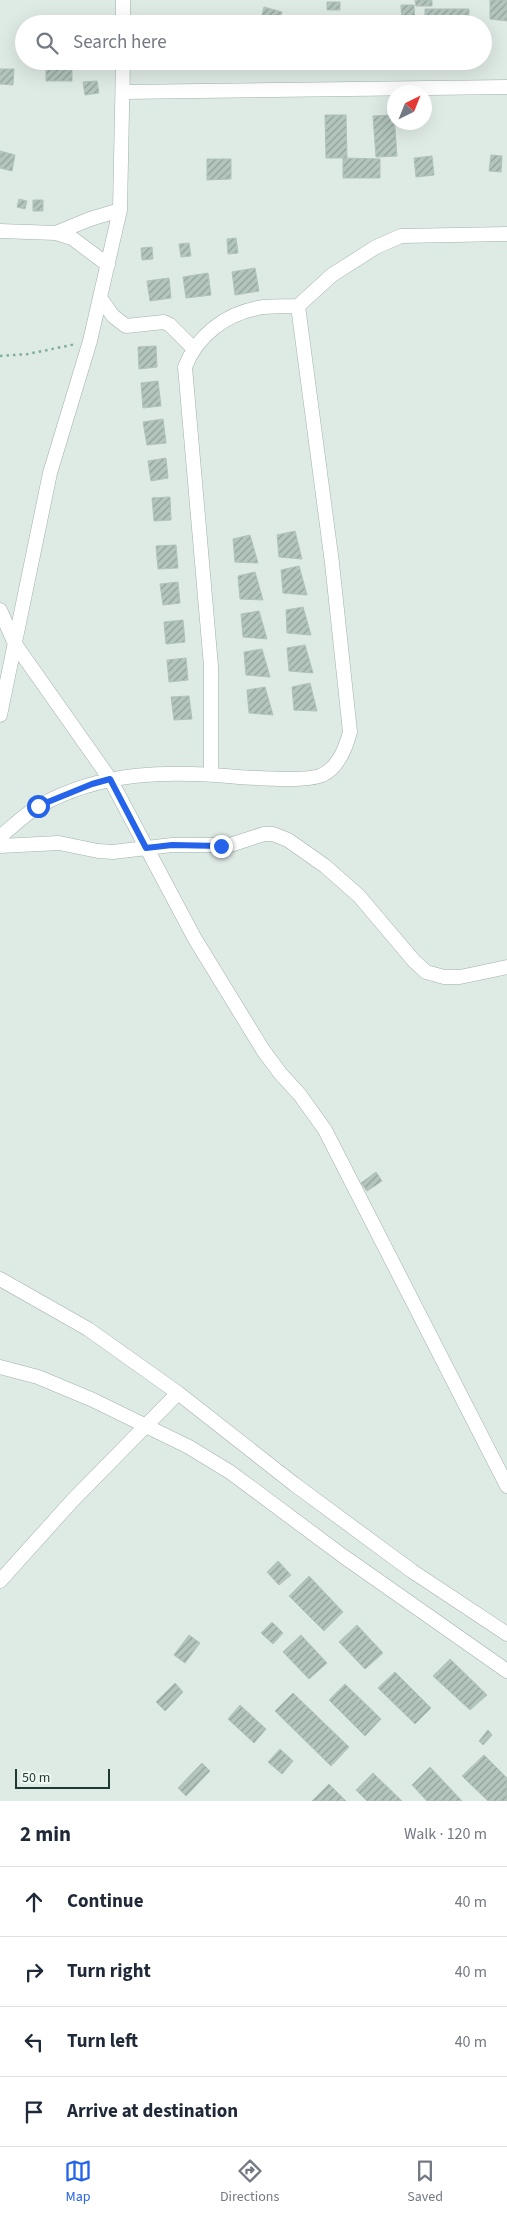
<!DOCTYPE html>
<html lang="en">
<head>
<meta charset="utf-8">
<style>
  body { margin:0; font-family:"Source Sans 3",sans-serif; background:#f6f6f7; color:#1f2937 }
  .compass { position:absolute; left:387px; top:85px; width:45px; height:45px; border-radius:50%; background:#fff; box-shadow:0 5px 20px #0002; rotate:43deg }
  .scale { position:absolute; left:15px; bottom:12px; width:95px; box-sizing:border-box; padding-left:5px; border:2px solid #1f3a32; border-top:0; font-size:14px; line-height:18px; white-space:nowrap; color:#1f3a32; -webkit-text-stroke:4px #eef7f2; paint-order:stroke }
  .stop { position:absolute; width:15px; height:15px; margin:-11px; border:4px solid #2563eb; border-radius:50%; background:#fff }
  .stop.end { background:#2563eb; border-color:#fff; box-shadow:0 1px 5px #0008 }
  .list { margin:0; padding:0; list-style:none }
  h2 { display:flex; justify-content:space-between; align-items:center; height:65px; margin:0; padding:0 20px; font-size:21px }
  h2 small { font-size:16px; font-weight:400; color:#747a83 }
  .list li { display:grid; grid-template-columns:32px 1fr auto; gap:15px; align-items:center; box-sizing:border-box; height:70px; padding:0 20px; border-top:1px solid #e0e1e3 }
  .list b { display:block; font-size:19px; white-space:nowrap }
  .list em { font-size:16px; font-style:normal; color:#747a83 }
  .icon { flex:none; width:28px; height:28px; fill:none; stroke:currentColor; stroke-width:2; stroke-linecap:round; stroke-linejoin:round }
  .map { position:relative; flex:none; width:507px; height:1801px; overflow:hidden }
  .search { position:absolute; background:#fff; box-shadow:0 5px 20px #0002; left:15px; right:15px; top:15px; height:55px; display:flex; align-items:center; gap:12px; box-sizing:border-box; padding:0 18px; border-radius:28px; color:#747a83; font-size:19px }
  .sheet { height:345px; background:#fff }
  nav { display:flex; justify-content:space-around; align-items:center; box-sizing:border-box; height:70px; border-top:1px solid #e0e1e3; background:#fff; font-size:14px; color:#747a83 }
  nav a { display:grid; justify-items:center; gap:2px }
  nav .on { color:#2563eb }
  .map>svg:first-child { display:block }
  .building { fill:url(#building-hatch); stroke:#b0c3bb }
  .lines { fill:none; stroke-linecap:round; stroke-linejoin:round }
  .minor-casing { stroke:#a1b2ab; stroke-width:15 }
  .path { stroke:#7eae9d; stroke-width:2.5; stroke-dasharray:2.5 4; stroke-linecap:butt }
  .minor { stroke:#fff; stroke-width:14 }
  .route { stroke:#2563eb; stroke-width:6 }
</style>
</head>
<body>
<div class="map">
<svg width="507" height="1801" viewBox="0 0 507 1801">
  <defs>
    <pattern id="building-hatch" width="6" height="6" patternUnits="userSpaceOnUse" patternTransform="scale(1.25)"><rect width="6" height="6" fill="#b3c5bd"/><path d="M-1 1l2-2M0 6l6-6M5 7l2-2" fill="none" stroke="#91a19a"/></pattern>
  </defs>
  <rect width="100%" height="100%" fill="#deeae4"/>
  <path class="building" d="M415 0H432V6H416Z
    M490 0H507V21L490 19Z
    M327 2H340V10H327Z
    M401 5H414L415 24H402Z
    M264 7 282 12 279 24 261 19Z
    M425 9H469V24H418L425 23Z
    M46 61H72V81H46Z
    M203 61H229V62L204 66Z
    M0 69H14L13 85 0 84Z
    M97 81 99 93 85 95 83 82Z
    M325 115H346L347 158H326Z
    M394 115 397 156 376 157 373 116Z
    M0 151 15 155 12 171 0 168Z
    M491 155 502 156 501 172 489 171Z
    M432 156 434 175 416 177 414 158Z
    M343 158 380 159V178H343Z
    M207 159H231V179L207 180Z
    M19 199 27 201 25 209 17 207Z
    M33 200H43V211H33Z
    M236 238 238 253 228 254 227 239Z
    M189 243 191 256 181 257 179 244Z
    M152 247 153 259 142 260 141 248Z
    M255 268 259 291 235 295 232 272Z
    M208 273 211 295 186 298 183 277Z
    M169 278 171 298 150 301 147 281Z
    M156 346 157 367 139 369 138 347Z
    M158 381 161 406 143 408 141 383Z
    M163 419 166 443 147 445 143 422Z
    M166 458 168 478 151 481 148 461Z
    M170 497 171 520 154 521 152 498Z
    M295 531 302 559 279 557 277 535Z
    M250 535 258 563 235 562 233 539Z
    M176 545 178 568 158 569 156 546Z
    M299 566 307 595 283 593 281 570Z
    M255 572 263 600 240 599 238 576Z
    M178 582 180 603 163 605 160 584Z
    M303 607 311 635 287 633 286 610Z
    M259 611 267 639 243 637 241 614Z
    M183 620 185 642 166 644 164 622Z
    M305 645 313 673 289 671 287 648Z
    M262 649 270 677 246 675 244 652Z
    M186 658 188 680 169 682 167 660Z
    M310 683 317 711 294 710 292 687Z
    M265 687 273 715 249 713 247 690Z
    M189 696 192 719 174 720 171 697Z
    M376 1172 382 1181 367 1191 361 1183Z
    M278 1561 291 1575 279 1585 267 1572Z
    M309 1576 343 1612 324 1631 289 1596Z
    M272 1622 283 1633 273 1644 261 1633Z
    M357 1625 383 1653 365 1669 339 1642Z
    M189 1635 200 1643 185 1663 174 1655Z
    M301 1635 327 1663 309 1679 283 1652Z
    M450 1659 487 1695 470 1710 433 1676Z
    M395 1672 431 1708 415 1724 378 1688Z
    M175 1683 183 1692 165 1711 156 1702Z
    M345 1684 381 1719 365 1736 329 1700Z
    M293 1693 349 1747 331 1766 275 1711Z
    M240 1705 266 1729 254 1743 228 1719Z
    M488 1730 492 1735 483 1745 479 1741Z
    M280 1749 293 1761 282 1774 268 1762Z
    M484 1755 507 1778V1801H488L462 1776Z
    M202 1763 210 1771 186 1796 178 1788Z
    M430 1767 462 1801H427L412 1785Z
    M373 1773 402 1801H367L356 1790Z
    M329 1784 346 1801H312Z"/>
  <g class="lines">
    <g class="minor-casing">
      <path id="minor" d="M123 24V0
        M123 92 507 87
        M0 231 56 233 90 219 120 210
        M56 233 72 238 108 265
        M101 299 113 316 126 326 164 322 170 325 194 349
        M0 610 15 644 110 779 195 939 263 1050 280 1073 300 1095 325 1130 507 1486
        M0 715 50 473 90 341 120 210 123 61
        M211 774V666L185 367C197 336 225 314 258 308 271 305 285 307 298 306L332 275 376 247 401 236 507 234
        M0 837C12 827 25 814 39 806 102 771 169 770 239 777 257 778 307 782 322 775 338 768 346 747 350 732L332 563 298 306
        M0 846 59 843 98 851 113 852 172 845H230L264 834H273L288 840 325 866 359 896 414 961 426 972 444 977H460L507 967
        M0 1279 88 1329 178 1393 294 1484 412 1571 507 1634
        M0 1367 38 1377 93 1400 189 1447 230 1472 343 1556 507 1671
        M0 1581 72 1501 178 1393"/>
    </g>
    <path class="path" d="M0 356 28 354 76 344"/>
    <use href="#minor" class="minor"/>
  </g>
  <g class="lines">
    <path class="route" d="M38 806 92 784 110 779 146 848 172 845 221 846"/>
  </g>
</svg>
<svg class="compass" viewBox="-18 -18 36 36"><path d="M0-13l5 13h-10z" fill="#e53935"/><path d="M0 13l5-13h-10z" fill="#747a83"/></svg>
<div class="scale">50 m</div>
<div class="stop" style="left:38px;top:806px"></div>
<div class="stop end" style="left:221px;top:846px"></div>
<div class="search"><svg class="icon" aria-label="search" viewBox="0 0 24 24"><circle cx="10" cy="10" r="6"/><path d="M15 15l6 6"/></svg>Search here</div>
</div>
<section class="sheet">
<h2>2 min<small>Walk · 120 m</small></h2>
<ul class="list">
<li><svg class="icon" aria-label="ahead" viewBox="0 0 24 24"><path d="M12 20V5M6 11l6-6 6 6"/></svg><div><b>Continue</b></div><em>40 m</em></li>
<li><svg class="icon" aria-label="right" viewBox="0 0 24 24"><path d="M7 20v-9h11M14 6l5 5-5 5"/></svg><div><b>Turn right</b></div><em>40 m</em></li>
<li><svg class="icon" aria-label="left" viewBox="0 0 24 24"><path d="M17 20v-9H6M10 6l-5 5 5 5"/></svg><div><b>Turn left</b></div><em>40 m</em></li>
<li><svg class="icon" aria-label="arrive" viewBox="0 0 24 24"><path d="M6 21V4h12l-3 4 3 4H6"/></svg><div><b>Arrive at destination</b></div></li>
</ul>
</section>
<nav>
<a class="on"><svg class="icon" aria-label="map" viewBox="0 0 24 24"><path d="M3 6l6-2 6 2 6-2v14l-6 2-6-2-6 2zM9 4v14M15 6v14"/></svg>Map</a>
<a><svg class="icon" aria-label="directions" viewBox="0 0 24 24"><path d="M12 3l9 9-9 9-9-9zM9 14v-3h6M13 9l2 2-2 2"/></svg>Directions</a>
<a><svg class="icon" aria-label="saved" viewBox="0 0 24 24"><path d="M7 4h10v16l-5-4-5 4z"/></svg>Saved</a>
</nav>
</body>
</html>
